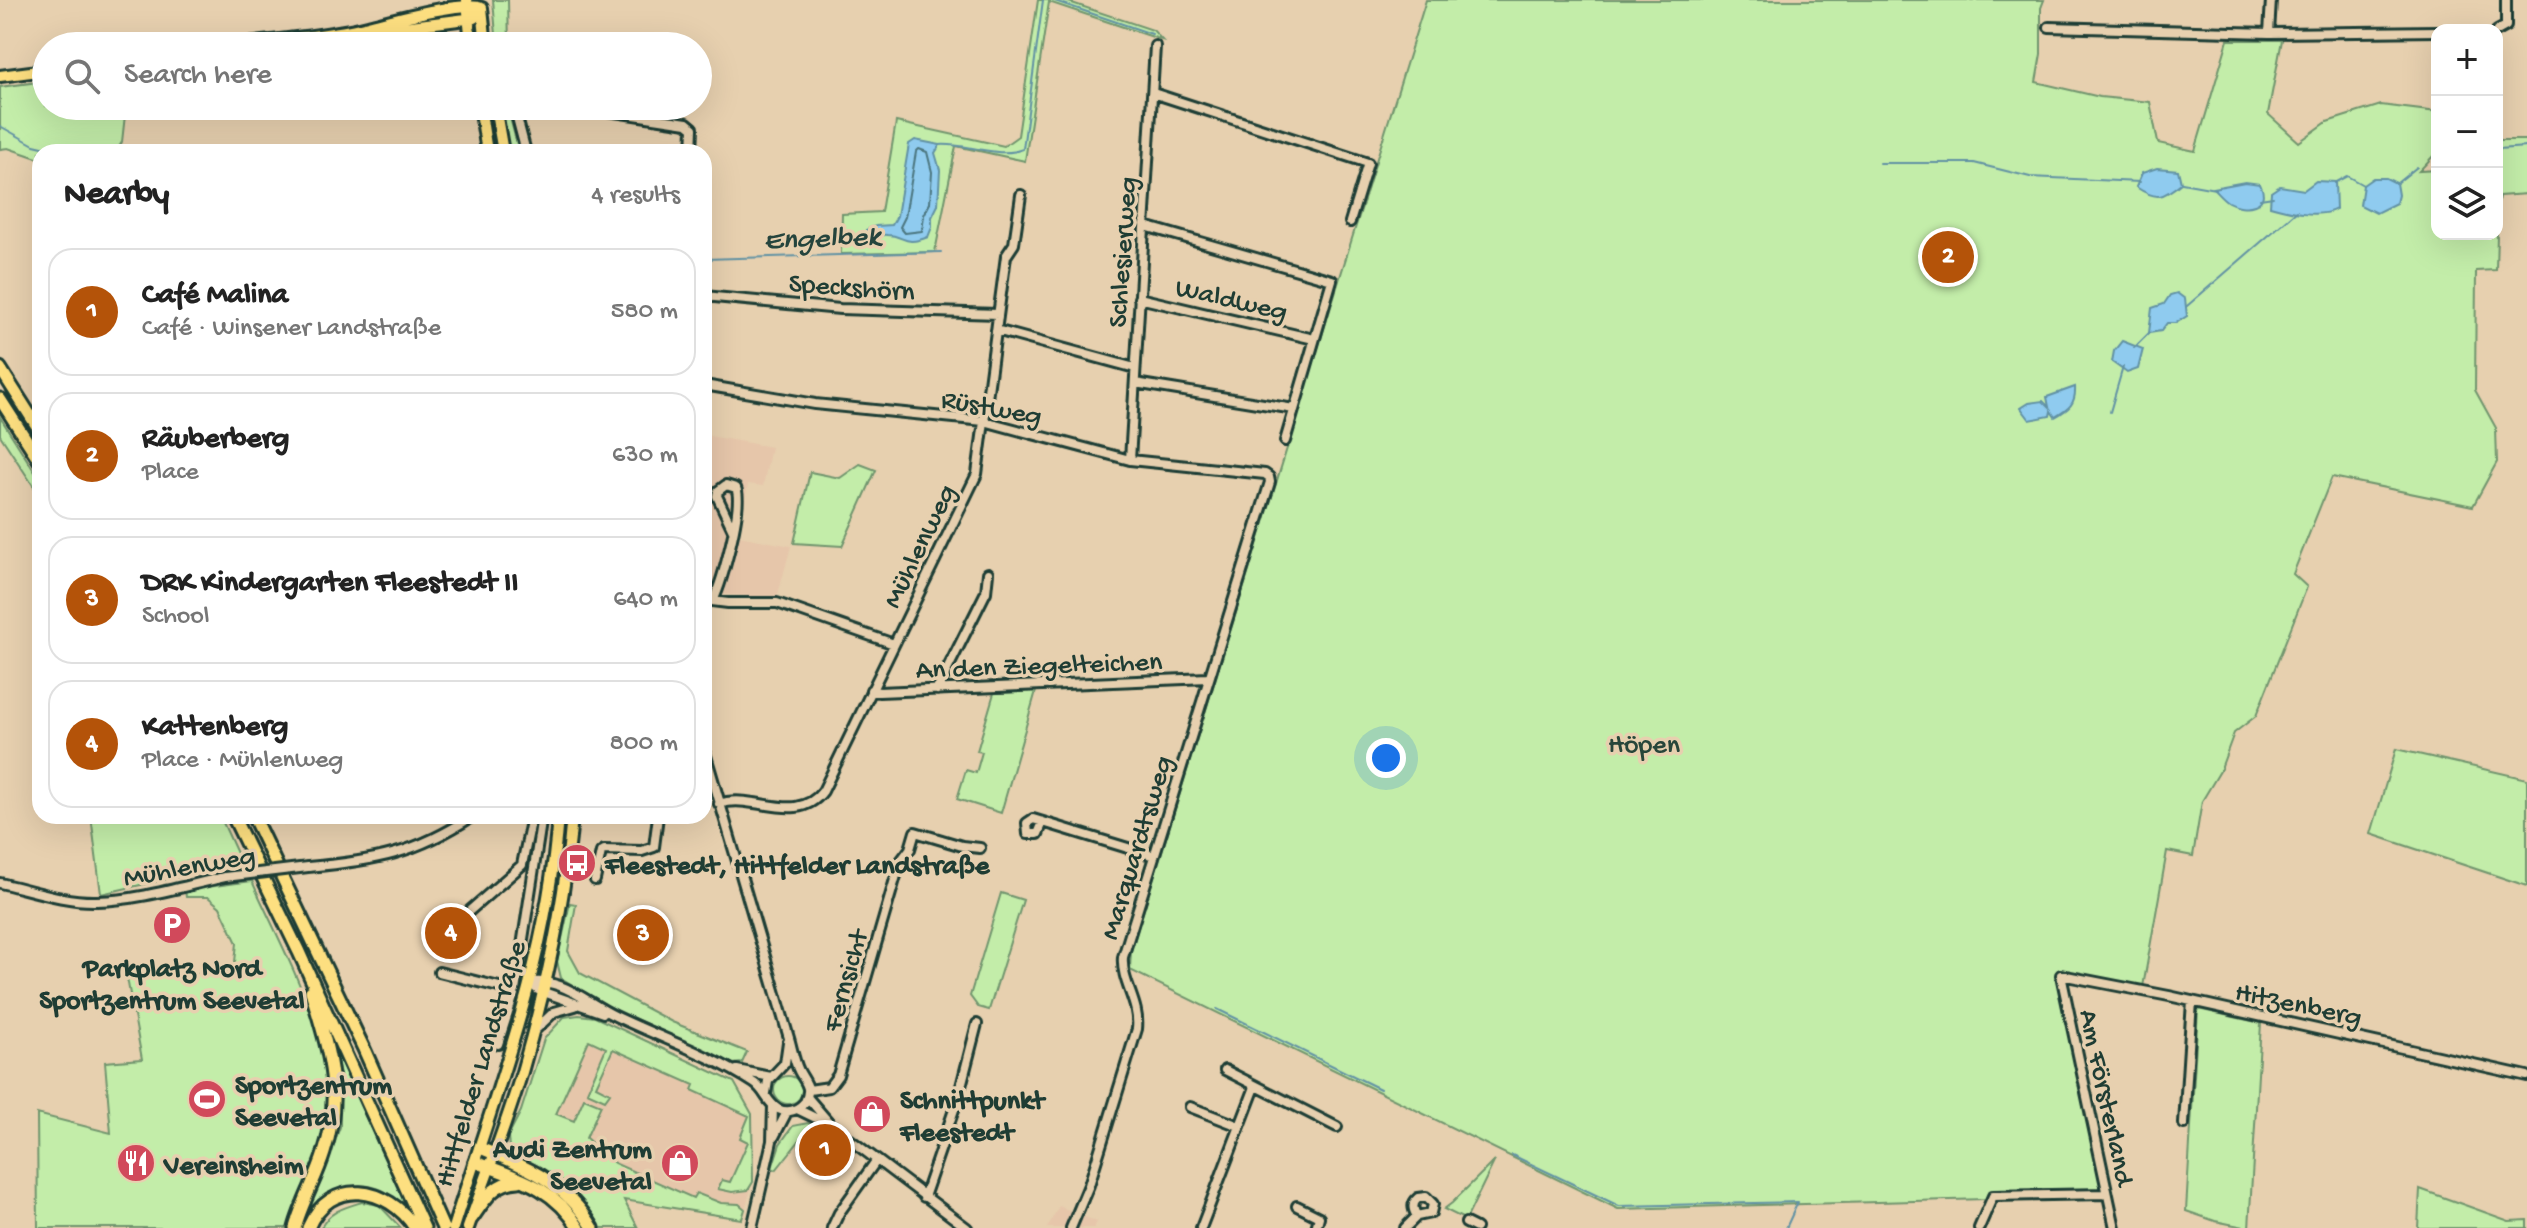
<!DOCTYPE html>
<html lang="en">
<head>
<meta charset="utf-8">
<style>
  body { margin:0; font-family:"Gochi Hand",sans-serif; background:#f6f6f6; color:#222 }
  .controls { position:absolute; right:24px; top:24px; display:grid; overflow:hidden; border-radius:16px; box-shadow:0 8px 32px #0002 }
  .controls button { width:72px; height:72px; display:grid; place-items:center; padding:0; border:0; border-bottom:2px solid #e0e0e0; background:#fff; color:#222; font:40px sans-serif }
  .you { position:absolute; left:1386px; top:758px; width:28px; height:28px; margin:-20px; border:6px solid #fff; border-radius:50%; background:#1a73e8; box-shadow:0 0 0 12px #1a73e833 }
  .badge { display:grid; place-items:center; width:52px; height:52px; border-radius:50%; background:#b45309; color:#fff; font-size:26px; font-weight:700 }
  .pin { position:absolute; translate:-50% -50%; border:4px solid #fff; box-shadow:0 2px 8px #0006 }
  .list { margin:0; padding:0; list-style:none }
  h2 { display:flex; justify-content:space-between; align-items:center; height:104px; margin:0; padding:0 32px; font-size:34px }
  h2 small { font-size:26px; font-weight:400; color:#767676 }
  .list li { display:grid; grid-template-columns:52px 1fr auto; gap:24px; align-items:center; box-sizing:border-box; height:128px; margin:0 16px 16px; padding:0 16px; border:2px solid #e0e0e0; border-radius:24px }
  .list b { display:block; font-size:30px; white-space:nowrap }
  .list p { margin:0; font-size:26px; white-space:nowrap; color:#767676 }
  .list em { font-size:26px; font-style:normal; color:#767676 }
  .icon { flex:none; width:44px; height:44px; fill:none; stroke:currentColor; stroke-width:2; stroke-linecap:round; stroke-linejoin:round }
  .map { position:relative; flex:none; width:2527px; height:1228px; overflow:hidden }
  .search { position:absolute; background:#fff; box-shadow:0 8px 32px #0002; left:32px; top:32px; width:680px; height:88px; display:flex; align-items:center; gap:20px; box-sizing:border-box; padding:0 28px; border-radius:44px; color:#767676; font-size:30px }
  .panel { position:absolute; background:#fff; box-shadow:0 8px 32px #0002; left:32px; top:144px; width:680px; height:680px; border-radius:24px }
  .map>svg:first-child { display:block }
  .built { fill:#e6c6aa }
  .green { fill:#c3eda9; stroke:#71956e; stroke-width:2 }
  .water { fill:#8fcbef; stroke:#6292a4; stroke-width:2 }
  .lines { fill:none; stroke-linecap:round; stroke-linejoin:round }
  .shore { stroke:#4c767f; stroke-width:2 }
  .stream { stroke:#6292a4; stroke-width:2 }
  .minor-casing { stroke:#1f3d34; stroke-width:14 }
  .major-casing { stroke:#1f3d34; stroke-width:16 }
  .highway-casing { stroke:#1f3d34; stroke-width:17 }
  .minor { stroke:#e7d0af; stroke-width:8 }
  .major { stroke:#fddf80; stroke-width:10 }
  .highway { stroke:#fddf80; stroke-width:11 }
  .minor-bridge-casing { stroke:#1f3d34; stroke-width:14; stroke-linecap:butt }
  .minor-bridge { stroke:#e7d0af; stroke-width:8 }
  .labels { text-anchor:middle; stroke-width:7; stroke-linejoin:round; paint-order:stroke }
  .street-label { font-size:28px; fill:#1f3d34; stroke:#e7d0af }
  .park-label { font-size:28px; fill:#27463a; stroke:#e7d0af }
  .poi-label { font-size:28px; font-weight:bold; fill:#1f3d34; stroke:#e7d0af; text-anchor:start }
  .water-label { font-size:30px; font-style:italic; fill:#25443d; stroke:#e7d0af }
</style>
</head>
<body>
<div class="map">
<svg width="2527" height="1228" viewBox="0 0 2527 1228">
  <rect width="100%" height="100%" fill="#e7d0af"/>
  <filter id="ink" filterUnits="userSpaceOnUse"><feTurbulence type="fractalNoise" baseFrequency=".0125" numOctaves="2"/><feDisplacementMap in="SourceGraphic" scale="16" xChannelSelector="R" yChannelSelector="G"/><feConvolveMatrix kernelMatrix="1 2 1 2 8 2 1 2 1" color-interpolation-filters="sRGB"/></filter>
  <g filter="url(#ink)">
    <path class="built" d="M704 435 771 447 763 486 748 484 739 536 791 546 777 598 704 593Z
      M581 1025 752 1114 753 1182 742 1219 622 1199 546 1123Z
      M1059 1206 1097 1222 1094 1228H1047Z"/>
    <path class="green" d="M493 0H508L509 46H497Z
      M1038 0H1063L1153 30 1162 40 1049 2 1025 161 956 146 935 252 841 254 842 214 881 212 896 122 1004 146 1018 136Z
      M1426 0H2044L2041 8V54L2036 82 2100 97 2150 102 2158 143 2195 151 2228 40H2282L2268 114 2299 142 2327 122 2381 105 2437 112V152L2419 171 2437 170V234H2497L2496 270 2476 271 2475 390 2496 428 2497 462 2473 506 2332 477 2293 574 2307 587 2256 716 2234 733 2220 771 2202 801 2193 856 2167 851 2143 987 2079 974 2056 973 2102 1191 1991 1192 1986 1199 1618 1209 1130 970 1131 951Z
      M46 81V106H126L122 142 116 152H40V159L8 148 0 149V87Z
      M500 106H507L519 152H508Z
      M2497 140H2527V194L2499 196 2497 210Z
      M0 417 40 480V496L0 435Z
      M860 464 876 470 842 546 794 543 810 472 840 478Z
      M1036 691 1001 813 957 799 966 770 976 773 982 752 977 751 994 693Z
      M2396 749 2527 779V886L2371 834Z
      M91 816H220L241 862 101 894Z
      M252 881C285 955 340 1048 325 1130 319 1164 298 1195 289 1228H38L37 1114 111 1133 105 1062 142 1059 127 978 234 971 237 943 220 907 208 897H186L185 890Z
      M1001 893 1023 900 989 1010 978 1007 970 996Z
      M570 903 576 904 568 951 580 973 672 1022 747 1052 742 1063 733 1064 608 1006 561 978 557 961Z
      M2198 1009 2261 1023 2249 1228 2215 1221 2186 1211Z
      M579 1015 595 1017 734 1082 752 1114 753 1182 748 1190 732 1192 718 1189 722 1180 730 1182 748 1142 740 1138 749 1116 692 1090 694 1085 613 1049 596 1086 610 1093 605 1100 587 1092 606 1048 589 1040 556 1114 574 1121 584 1098 601 1105 586 1138 614 1163 693 1198 696 1193 721 1203 739 1204 745 1209 742 1219 624 1200 638 1228H599C577 1182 557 1177 513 1155L509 1148 508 1136 521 1111 544 1039 564 1017Z
      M333 1045 407 1208C399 1203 392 1195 382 1190 353 1177 329 1192 308 1211L340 1127V1074Z
      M774 1090a14 14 0 1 1 28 0a14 14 0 1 1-28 0Z
      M808 1123 839 1144 834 1149 807 1131 776 1170 772 1168 780 1144 793 1126Z
      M1495 1160 1466 1220 1444 1209 1452 1203Z
      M2420 1189 2509 1221 2527 1220V1228H2418Z
      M362 1202 379 1205 401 1228H321C329 1211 346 1207 362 1202Z"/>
    <path class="water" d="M915 140 940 145 935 153 940 170 938 205 932 217V227L928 237C903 247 905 235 887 235 880 234 873 237 866 236V230L876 226 892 225 897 216 909 144Z
      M2157 168 2178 170 2181 183C2163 198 2157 201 2136 187L2142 173Z
      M2373 178H2386L2396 183 2398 195 2396 203 2376 213 2360 205 2363 185Z
      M2316 181 2335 182 2336 209C2319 219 2288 211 2270 206L2271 192 2280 186 2304 190Z
      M2245 182 2260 184C2272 207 2244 211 2228 202 2223 199 2218 193 2213 188Z
      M2177 293 2185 299 2187 316 2176 323H2167L2161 331 2149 333 2152 308 2164 304 2170 295Z
      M2122 341 2143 349 2138 369 2127 373 2112 362 2114 351Z
      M2075 387C2076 404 2069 409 2055 417L2051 411 2050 416 2030 420 2021 408 2029 403 2043 401 2049 407 2047 397Z"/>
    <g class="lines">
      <path class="shore" d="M919 149 927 152 932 172 930 203 924 215 922 231 905 233 900 227 905 217 916 152Z"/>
      <path class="stream" d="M1052 0 1152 34
        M323 46 433 36
        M0 126 34 145 64 152
        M940 145C967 143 999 159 1023 149L1043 0
        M2497 149 2527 147
        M1879 163H1974L2030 177 2140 182
        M2182 183 2215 189
        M2334 183 2347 176 2363 185
        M2397 183 2417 167
        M2260 199 2273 197
        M704 259 941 252
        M2187 306 2297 211
        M2134 348 2149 333
        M2110 412 2123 367
        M1217 1009 1380 1089
        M1512 1155 1619 1206 1798 1202 1786 1228"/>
      <g class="minor-casing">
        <path id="minor" d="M2049 27 2269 33 2437 31
          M2497 31 2506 26V0
          M2269 33 2271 0
          M1153 93 1368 163 1350 222
          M514 106 526 152
          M575 106 687 123 693 128 692 152
          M1145 226 1332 280 1285 441
          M704 296 840 309 998 314
          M1139 298 1314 339
          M996 330 1135 368
          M1135 383 1294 409
          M704 385 815 404 984 421 1130 460 1265 474 1269 477 1270 482 1123 957C1121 983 1140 1002 1137 1029L1089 1185 1071 1228
          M1130 460 1155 46
          M704 600 728 603H777L894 644
          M713 601C722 582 744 505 736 488L726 485 718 491 717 496 733 530
          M871 690 879 692 1208 678
          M937 690 986 592 988 573
          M719 804C753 792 797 826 823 791L977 474 1006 256 1014 244 1021 195
          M1043 822 1038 834H1028L1027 823 1033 819 1043 822 1154 856
          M308 867C375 861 415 854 473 816
          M595 880 601 852 604 850 642 851 654 847 658 816
          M0 883C31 890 65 902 97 901 140 900 184 886 225 877
          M451 927 522 865 532 816
          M439 972 515 991
          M530 983C540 980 551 983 560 986 579 993 596 1007 615 1016 661 1038 711 1055 754 1083 765 1090 767 1103 778 1109 788 1114 798 1110 805 1102 812 1087 806 1084 799 1071 794 1061 792 1048 789 1038L704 749
          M530 983 538 990 603 1013
          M533 1032 554 1012 575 1006
          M498 1044 515 991 542 816
          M737 1070 771 1077
          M1225 1070 1337 1127
          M809 1090 829 1087 838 1075 900 862 910 849 915 832 962 846 980 848
          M766 1093 768 1081 785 1063 788 1042
          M808 1098 832 1126 967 1228
          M1190 1107 1239 1126
          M797 1109 828 1124
          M2184 1124 2192 1001
          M774 1137 787 1112
          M924 1197 958 1098 977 1024
          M1297 1206 1319 1217 1316 1228
          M1466 1223 1476 1228
          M752 1228 772 1141 773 1106
          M832 1228 839 1213 876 1161
          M1201 1228 1255 1087
          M1405 1228 1417 1216 1431 1213 1433 1204 1426 1197 1418 1198C1411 1204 1413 1210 1417 1216
          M1979 1228 1993 1196 2107 1194
          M2115 1228 2061 975 2169 996 2527 1076"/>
      </g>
      <g class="major-casing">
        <path id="major" d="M467 0 471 46
          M482 8 486 46
          M374 27 396 28 474 18 482 8
          M233 46C277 39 325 37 368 26 392 20 463 0 482 8
          M0 76 46 70
          M480 106 487 152
          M495 106 503 152
          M453 1228C496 1092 548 960 558 816
          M468 1228C486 1176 506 1125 522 1072 546 989 565 902 572 816"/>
      </g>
      <g class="highway-casing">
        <path id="highway" d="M0 368 40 431
          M0 399 40 461
          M233 816 299 952 424 1228
          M253 816 364 1049 443 1228
          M480 1148C525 1166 567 1183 593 1228
          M475 1162C518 1178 553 1186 579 1228
          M472 1218C485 1199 494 1182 519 1181
          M295 1228C302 1202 316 1179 324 1153 344 1092 328 1049 311 991
          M308 1228C330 1176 388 1186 415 1228"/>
      </g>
      <use href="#minor" class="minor"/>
      <use href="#major" class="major"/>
      <use href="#highway" class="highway"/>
      <g class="minor-bridge-casing">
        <path id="minor-bridge" d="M225 877 308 867"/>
      </g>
      <use href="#minor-bridge" class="minor-bridge"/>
    </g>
  </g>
  <defs>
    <g id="bus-disc" transform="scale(2)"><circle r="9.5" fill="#d1495b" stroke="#e7d0af"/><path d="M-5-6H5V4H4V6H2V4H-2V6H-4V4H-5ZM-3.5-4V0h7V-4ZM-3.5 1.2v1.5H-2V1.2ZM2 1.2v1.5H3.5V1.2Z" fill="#fff"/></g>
    <g id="parking-disc" transform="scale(2)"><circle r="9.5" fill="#d1495b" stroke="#e7d0af"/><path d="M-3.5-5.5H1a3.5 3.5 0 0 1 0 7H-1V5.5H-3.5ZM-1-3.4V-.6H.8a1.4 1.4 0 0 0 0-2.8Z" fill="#fff"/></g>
    <g id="stadium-disc" transform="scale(2)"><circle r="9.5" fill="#d1495b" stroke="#e7d0af"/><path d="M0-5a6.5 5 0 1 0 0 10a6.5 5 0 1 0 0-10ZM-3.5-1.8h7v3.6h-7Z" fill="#fff"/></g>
    <g id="shop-disc" transform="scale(2)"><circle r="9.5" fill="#d1495b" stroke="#e7d0af"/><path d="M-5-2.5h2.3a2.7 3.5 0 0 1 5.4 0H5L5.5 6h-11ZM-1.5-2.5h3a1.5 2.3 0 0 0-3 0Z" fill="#fff"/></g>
    <g id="restaurant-disc" transform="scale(2)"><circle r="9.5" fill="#d1495b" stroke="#e7d0af"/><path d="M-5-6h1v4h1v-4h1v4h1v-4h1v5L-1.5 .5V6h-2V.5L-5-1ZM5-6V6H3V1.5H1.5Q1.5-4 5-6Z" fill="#fff"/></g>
  </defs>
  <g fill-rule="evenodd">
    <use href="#bus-disc" x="577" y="863"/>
    <use href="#parking-disc" x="172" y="925"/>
    <use href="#stadium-disc" x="207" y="1099"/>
    <use href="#shop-disc" x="872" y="1114"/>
    <use href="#restaurant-disc" x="136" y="1163"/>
    <use href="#shop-disc" x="680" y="1163"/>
  </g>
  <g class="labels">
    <g class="street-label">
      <text transform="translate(1120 252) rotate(-86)" y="10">Schlesierweg</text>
      <text transform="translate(852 285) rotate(4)" y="10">Speckshörn</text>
      <text transform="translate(1232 297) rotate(13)" y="10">Waldweg</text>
      <text transform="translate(992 405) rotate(10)" y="10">Rüstweg</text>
      <text transform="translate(917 545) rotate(-64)" y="10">Mühlenweg</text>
      <text transform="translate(1039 663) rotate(-2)" y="10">An den Ziegelteichen</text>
      <text transform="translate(1134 847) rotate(-73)" y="10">Marquardtsweg</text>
      <text transform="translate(189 864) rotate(-10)" y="10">Mühlenweg</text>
      <text transform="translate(843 980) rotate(-74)" y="10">Fernsicht</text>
      <text transform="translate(2299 1002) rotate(12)" y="10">Hitzenberg</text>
      <text transform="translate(478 1063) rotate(-73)" y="10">Hittfelder Landstraße</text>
      <text transform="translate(2109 1097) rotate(78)" y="10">Am Försterland</text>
    </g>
    <g class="park-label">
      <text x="1644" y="752">Höpen</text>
    </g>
    <g class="poi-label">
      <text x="605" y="873">Fleestedt, Hittfelder Landstraße</text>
      <text x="172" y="976" text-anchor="middle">Parkplatz Nord<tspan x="172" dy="32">Sportzentrum Seevetal</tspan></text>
      <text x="235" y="1093">Sportzentrum<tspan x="235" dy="32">Seevetal</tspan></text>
      <text x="900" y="1108">Schnittpunkt<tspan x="900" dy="32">Fleestedt</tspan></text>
      <text x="652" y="1157" text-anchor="end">Audi Zentrum<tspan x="652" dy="32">Seevetal</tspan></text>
      <text x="164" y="1173">Vereinsheim</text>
    </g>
    <g class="water-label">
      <text transform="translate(822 236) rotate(-2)" y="10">Engelbek</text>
    </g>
  </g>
</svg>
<div class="controls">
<button>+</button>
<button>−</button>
<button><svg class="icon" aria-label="layers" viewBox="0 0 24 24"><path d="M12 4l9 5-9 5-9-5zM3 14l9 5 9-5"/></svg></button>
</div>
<div class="you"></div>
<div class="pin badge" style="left:825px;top:1150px">1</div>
<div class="pin badge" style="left:1948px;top:257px">2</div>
<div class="pin badge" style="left:643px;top:935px">3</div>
<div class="pin badge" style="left:451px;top:933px">4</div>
<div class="search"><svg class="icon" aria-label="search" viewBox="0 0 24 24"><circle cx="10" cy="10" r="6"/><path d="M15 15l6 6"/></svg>Search here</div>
<section class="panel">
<h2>Nearby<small>4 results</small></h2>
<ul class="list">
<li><span class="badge">1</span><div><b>Café Malina</b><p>Café · Winsener Landstraße</p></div><em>580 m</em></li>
<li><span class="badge">2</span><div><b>Räuberberg</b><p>Place</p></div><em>630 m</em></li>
<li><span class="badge">3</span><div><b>DRK Kindergarten Fleestedt II</b><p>School</p></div><em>640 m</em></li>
<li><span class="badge">4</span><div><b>Kattenberg</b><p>Place · Mühlenweg</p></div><em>800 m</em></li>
</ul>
</section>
</div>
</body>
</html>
